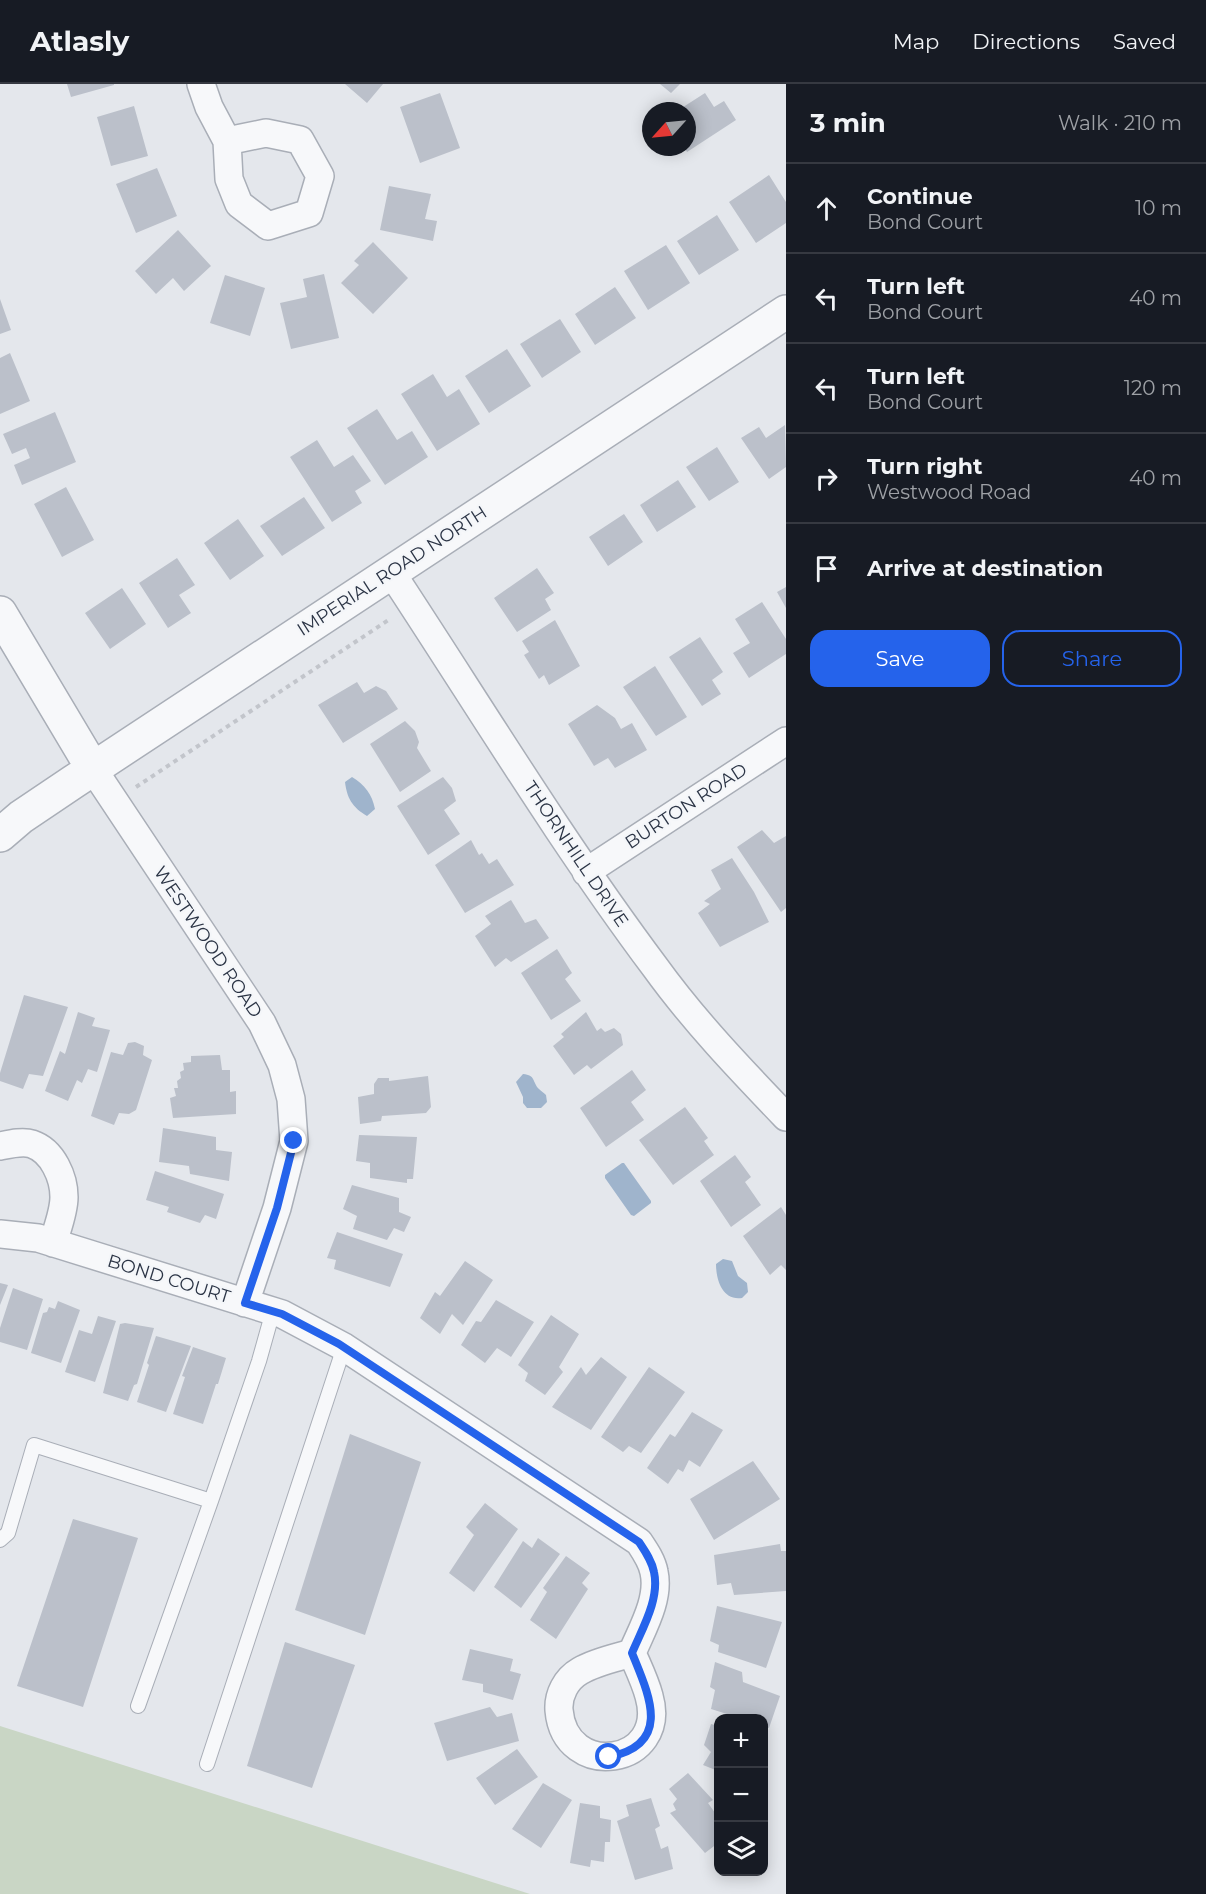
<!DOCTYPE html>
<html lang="en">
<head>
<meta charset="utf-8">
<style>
  body { margin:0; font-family:Montserrat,sans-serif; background:#242831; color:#f1f3f6 }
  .controls { position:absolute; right:18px; bottom:18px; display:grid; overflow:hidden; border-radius:12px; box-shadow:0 3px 15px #0003 }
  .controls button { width:54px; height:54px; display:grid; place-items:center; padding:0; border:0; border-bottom:2px solid #363941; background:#171b24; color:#f1f3f6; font:30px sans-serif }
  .compass { position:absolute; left:642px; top:18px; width:54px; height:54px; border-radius:50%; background:#171b24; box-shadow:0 3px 15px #0003; rotate:243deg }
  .stop { position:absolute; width:18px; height:18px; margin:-14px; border:4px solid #2563eb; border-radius:50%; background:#fff }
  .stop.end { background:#2563eb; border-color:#fff; box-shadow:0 2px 6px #0008 }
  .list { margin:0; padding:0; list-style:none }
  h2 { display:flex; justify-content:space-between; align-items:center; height:78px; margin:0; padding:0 24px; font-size:26px }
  h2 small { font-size:20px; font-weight:400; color:#9ea1a6 }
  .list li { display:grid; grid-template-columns:39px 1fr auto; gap:18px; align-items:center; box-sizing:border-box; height:90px; padding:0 24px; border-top:2px solid #363941 }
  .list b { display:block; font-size:22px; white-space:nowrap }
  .list p { margin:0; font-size:20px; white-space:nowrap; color:#9ea1a6 }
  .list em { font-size:20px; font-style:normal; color:#9ea1a6 }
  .actions { display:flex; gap:12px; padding:18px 24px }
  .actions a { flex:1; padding:14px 0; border:2px solid #2563eb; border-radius:18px; text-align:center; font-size:21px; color:#2563eb }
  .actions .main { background:#2563eb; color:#fff }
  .icon { flex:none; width:33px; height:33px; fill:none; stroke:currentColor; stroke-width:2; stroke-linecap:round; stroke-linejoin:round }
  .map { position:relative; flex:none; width:786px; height:1810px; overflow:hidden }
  header { display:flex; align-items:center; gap:36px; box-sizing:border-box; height:84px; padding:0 30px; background:#171b24; border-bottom:2px solid #363941 }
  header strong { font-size:28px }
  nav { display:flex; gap:33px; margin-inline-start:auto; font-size:21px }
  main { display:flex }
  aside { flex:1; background:#171b24 }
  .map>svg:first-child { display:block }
  .green { fill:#c9d6c5 }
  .water { fill:#9fb4cc }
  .building { fill:#bbc0ca }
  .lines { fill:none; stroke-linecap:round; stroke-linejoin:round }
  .service-casing { stroke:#a9aeb7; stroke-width:16 }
  .minor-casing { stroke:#a9aeb7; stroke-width:30 }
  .tertiary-casing { stroke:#a9aeb7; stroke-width:36 }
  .path { stroke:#c2c5cb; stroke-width:4; stroke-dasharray:4.5 4.5; stroke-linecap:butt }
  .service { stroke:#f7f8fa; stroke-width:14 }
  .minor { stroke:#f7f8fa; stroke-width:27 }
  .tertiary { stroke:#f7f8fa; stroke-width:33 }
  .route { stroke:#2563eb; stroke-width:8 }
  .labels { text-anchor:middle; stroke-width:4.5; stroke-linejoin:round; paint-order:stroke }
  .street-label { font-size:18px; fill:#2b3445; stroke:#f4f6f9 }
</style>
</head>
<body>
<header>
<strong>Atlasly</strong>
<nav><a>Map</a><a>Directions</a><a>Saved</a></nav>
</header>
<main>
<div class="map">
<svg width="786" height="1810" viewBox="0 0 786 1810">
  <rect width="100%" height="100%" fill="#e4e7ec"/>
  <path class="green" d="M0 1642 530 1810H0Z"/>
  <path class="water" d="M352 693C365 701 372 710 375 725L367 732C352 723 347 714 345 698Z
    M523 990C536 991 532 998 539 1005 541 1007 544 1009 546 1011L547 1018 541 1024H527L523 1019V1013L516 998Z
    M622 1079H624L651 1117V1119L634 1132 631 1131 605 1094V1091Z
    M723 1175 732 1177 738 1192 747 1199 748 1208 742 1214C722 1217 716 1195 716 1180Z"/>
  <path class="building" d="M67 0H114V1L71 13Z
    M345 0H383L367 19Z
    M660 0H680L671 9Z
    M440 9 460 64 420 79 400 23Z
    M705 9 714 23 724 17 736 36 687 68 684 63H687V27H677Z
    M134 22 148 72 111 82 97 33Z
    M157 84 177 132 136 149 116 100Z
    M769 91 786 118V139L756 159 729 118Z
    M389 102 431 110 425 135 437 137 433 157 380 146Z
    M717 131 739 166 699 191 677 157Z
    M178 146 211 182 184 207 173 194 156 210 135 187Z
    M373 158 408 194 373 230 341 199 359 181 354 177Z
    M666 161 690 199 648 226 624 187Z
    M324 190 339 254 291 265 280 219 307 213 303 195Z
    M225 191 265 204 250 252 210 239Z
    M615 203 636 234 595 261 575 230Z
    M0 215 11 246 0 250Z
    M560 235 581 268 542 294 520 260Z
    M507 265 531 302 489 329 465 292Z
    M10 269 30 317 0 330V274Z
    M433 290 447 313 459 305 480 340 437 367 401 310Z
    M377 325 397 356 412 347 428 373 385 401 347 344Z
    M55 328 76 378 22 401 14 381 30 374 26 364 12 370 3 350Z
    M785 341 786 383 769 395 741 354 759 343 766 354Z
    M317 356 334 383 353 371 371 397 355 407 362 419 332 438 290 373Z
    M717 363 739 398 709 417 686 383Z
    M678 396 696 423 657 448 640 421Z
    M66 403 94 456 62 473 34 420Z
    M304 413 325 444 282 472 260 442Z
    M624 430 643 458 608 482 589 453Z
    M238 435 264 472 230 496 204 459Z
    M177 474 195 501 179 511 191 529 168 544 139 499Z
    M537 484 554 509 545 515 551 526 517 548 494 514Z
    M786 503V524L777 508Z
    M122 504 146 540 110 565 85 529Z
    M762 518 786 555V570L749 594 733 569 750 559 735 535Z
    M555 536 580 582 549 601 544 591 539 595 524 571 529 568 522 557Z
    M700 553 723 588 712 596 721 610 702 622 669 573Z
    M655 582 687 633 656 652 623 603Z
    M357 598 364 609 376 602 386 607 398 625 343 659 318 621Z
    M597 621 615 634 621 645 632 639 647 666 615 684 608 674 594 682 568 640Z
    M405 637 415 647 419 658 417 664 431 687 400 708 370 660Z
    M443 693 452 704 456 717 444 726 460 750 428 771 397 722Z
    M762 746 774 759 786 752V824L781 828 737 763Z
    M471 756 479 771 482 769 489 780 497 775 514 801 465 829 435 781Z
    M732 774 754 808 769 838 720 863 698 829 710 820 704 817 721 805 711 786Z
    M511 816 525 839 536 835 549 854 511 878 506 874 495 883 475 852 491 840 485 832Z
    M557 865 572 889 565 895 581 917 551 936 521 889Z
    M24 911 68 923 43 992 29 990 23 1005 0 997V989Z
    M78 928 95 934 92 942 110 946 97 988 88 985 82 999 77 996 68 1017 45 1007 60 967 65 970Z
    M586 928 597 947 601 944 605 948 614 944 621 950 623 961 591 985 587 981 574 991 553 962 564 953 561 950Z
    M135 958 144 962 143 971 152 976 136 1026 129 1030 119 1029 114 1041 91 1032 111 968 123 971 128 959Z
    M220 971 222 986H230V1008L236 1007V1030L173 1034 170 1014 176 1012 174 1004H178L177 997 181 994 180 988 184 986 183 979 191 978V972Z
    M632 986 646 1006 631 1018 644 1036 606 1063 580 1024Z
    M428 992 431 1023 426 1029 382 1032 381 1037 360 1040 358 1013 374 1010V1000L378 994H389V997Z
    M685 1023 708 1054 704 1057 714 1071 673 1101 639 1056Z
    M163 1044 216 1053V1066L232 1068 229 1097 190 1090 189 1082 159 1078Z
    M359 1051 417 1053 413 1095H407V1099L370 1094V1079L356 1077Z
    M735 1071 751 1093 745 1098 761 1121 731 1143 700 1097Z
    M155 1087 224 1110 216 1135 205 1131 200 1139 167 1128 169 1123 146 1116Z
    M352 1101 399 1114V1128L411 1133 404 1148 394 1144 387 1156 353 1145 357 1132 343 1125Z
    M781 1123 786 1131V1186L781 1181 770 1191 743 1152Z
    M337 1148 403 1170 390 1203 334 1185 336 1176 327 1174Z
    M465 1177 493 1196 463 1241 452 1230 440 1250 420 1234 435 1208 440 1212Z
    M0 1199 8 1201 0 1221Z
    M13 1204 43 1215 27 1266 0 1258V1244Z
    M496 1216 534 1238 511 1273 497 1264 485 1279 461 1261 476 1237 481 1238Z
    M58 1217 80 1226 61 1279 31 1269 43 1229 47 1228 49 1223 55 1225Z
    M551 1231 579 1250 559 1283 563 1288 545 1311 525 1297 528 1289 518 1281Z
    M98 1232 116 1237 95 1298 65 1288 79 1246 92 1250Z
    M125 1239 154 1244 137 1300 134 1301 128 1317 103 1309 120 1240Z
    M156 1252 191 1262 166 1328 137 1318 149 1281 147 1279Z
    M193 1263 226 1274 218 1300H216L203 1340 173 1330 185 1293 182 1292Z
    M601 1273 627 1293 591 1346 552 1323 581 1283 586 1291Z
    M649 1283 685 1308 641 1369 629 1362 623 1368 601 1353Z
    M692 1328 723 1346 700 1383 689 1376 683 1388 678 1385 668 1400 647 1384 670 1350 675 1353Z
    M350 1350 421 1378 365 1551 295 1526Z
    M753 1377 780 1415 714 1456 690 1415Z
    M485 1419 518 1445 474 1508 449 1489 474 1451 466 1443Z
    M73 1435 138 1454 83 1623 17 1602Z
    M538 1454 560 1470 521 1524 494 1503 523 1457 532 1464Z
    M780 1460 781 1467H786V1507L734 1511 731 1499 717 1501 714 1471Z
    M566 1472 590 1489 582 1499 588 1505 556 1555 530 1536 547 1508 543 1504Z
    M717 1522 782 1538 766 1584 718 1568 719 1561 710 1557Z
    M285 1558 355 1581 312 1704 247 1682Z
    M470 1565 513 1575 510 1587 521 1590 513 1616 483 1608V1600L462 1596Z
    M715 1578 742 1588 743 1598 780 1612 769 1644 764 1642V1634H740L711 1625 715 1606 710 1603Z
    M490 1623 497 1633 512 1629 519 1657 447 1677 434 1639Z
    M711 1640 718 1642V1687L703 1681 711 1668 704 1661Z
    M517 1665 538 1693 495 1721 476 1694Z
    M688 1689 713 1716 708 1719 718 1733V1759L705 1769 670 1729 676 1726 673 1720 677 1715 669 1705Z
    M543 1699 572 1716 541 1764 512 1745Z
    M651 1714 660 1742 655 1745 661 1765 668 1762 673 1785 635 1796 617 1737 629 1732 626 1721Z
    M580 1719 600 1722V1734L611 1736 610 1758H605L604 1778 591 1776 590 1783 570 1779Z"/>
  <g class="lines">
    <g class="service-casing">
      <path id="service" d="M0 1456 8 1449 34 1361 211 1417
        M138 1622 211 1417 259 1277 273 1227
        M207 1680 344 1263"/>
    </g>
    <g class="minor-casing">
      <path id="minor" d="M201 0 209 23 227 57 229 95 239 120 268 142 309 129 320 92 300 56 266 49 227 57
        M391 488C478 620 560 756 655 883 694 937 740 985 786 1033
        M93 685 262 939 282 981 291 1015 294 1057 277 1124 245 1219
        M586 788 786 657
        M0 1062C10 1060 23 1057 32 1060 53 1067 64 1094 64 1113 64 1128 57 1145 53 1159
        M0 1150 38 1154 282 1230 344 1263 639 1458C645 1467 652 1477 654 1488 660 1515 642 1545 632 1569 638 1583 645 1597 649 1612 669 1682 565 1697 559 1626 558 1611 566 1595 580 1587 595 1578 615 1574 632 1569"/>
    </g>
    <g class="tertiary-casing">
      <path id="tertiary" d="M0 529 93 685
        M0 751 21 733 73 698 786 228"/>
    </g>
    <path class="path" d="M136 703 390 535"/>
    <use href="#service" class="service"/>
    <use href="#minor" class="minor"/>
    <use href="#tertiary" class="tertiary"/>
  </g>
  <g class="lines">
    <path class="route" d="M294 1057 277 1124 245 1219 282 1230 339 1260 639 1458C645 1467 652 1477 654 1488 660 1515 642 1545 632 1569 649 1611 673 1660 609 1673"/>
  </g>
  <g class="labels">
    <g class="street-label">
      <text transform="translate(392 487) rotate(-33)" y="6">IMPERIAL ROAD NORTH</text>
      <text transform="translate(686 722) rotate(-33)" y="6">BURTON ROAD</text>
      <text transform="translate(576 770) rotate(56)" y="6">THORNHILL DRIVE</text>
      <text transform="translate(208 858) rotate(56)" y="6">WESTWOOD ROAD</text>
      <text transform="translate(169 1195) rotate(17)" y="6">BOND COURT</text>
    </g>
  </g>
</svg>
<div class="controls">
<button>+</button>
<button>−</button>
<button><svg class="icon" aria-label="layers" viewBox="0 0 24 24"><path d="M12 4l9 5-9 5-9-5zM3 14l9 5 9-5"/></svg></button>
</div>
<svg class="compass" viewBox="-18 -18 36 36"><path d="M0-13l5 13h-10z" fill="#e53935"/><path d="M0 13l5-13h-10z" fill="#9ea1a6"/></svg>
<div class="stop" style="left:609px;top:1673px"></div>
<div class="stop end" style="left:294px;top:1057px"></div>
</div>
<aside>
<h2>3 min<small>Walk · 210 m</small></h2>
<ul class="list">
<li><svg class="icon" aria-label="ahead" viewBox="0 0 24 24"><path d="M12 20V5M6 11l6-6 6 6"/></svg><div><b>Continue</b><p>Bond Court</p></div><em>10 m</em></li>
<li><svg class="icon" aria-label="left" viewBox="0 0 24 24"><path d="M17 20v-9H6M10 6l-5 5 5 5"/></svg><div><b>Turn left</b><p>Bond Court</p></div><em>40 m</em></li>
<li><svg class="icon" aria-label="left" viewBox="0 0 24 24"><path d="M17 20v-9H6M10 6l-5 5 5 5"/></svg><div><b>Turn left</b><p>Bond Court</p></div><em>120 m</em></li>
<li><svg class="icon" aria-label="right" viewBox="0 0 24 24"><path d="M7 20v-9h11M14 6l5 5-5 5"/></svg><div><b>Turn right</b><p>Westwood Road</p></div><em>40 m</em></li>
<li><svg class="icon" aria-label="arrive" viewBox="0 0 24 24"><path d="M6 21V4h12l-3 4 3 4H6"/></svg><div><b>Arrive at destination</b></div></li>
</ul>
<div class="actions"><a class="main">Save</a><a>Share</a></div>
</aside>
</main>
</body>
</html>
